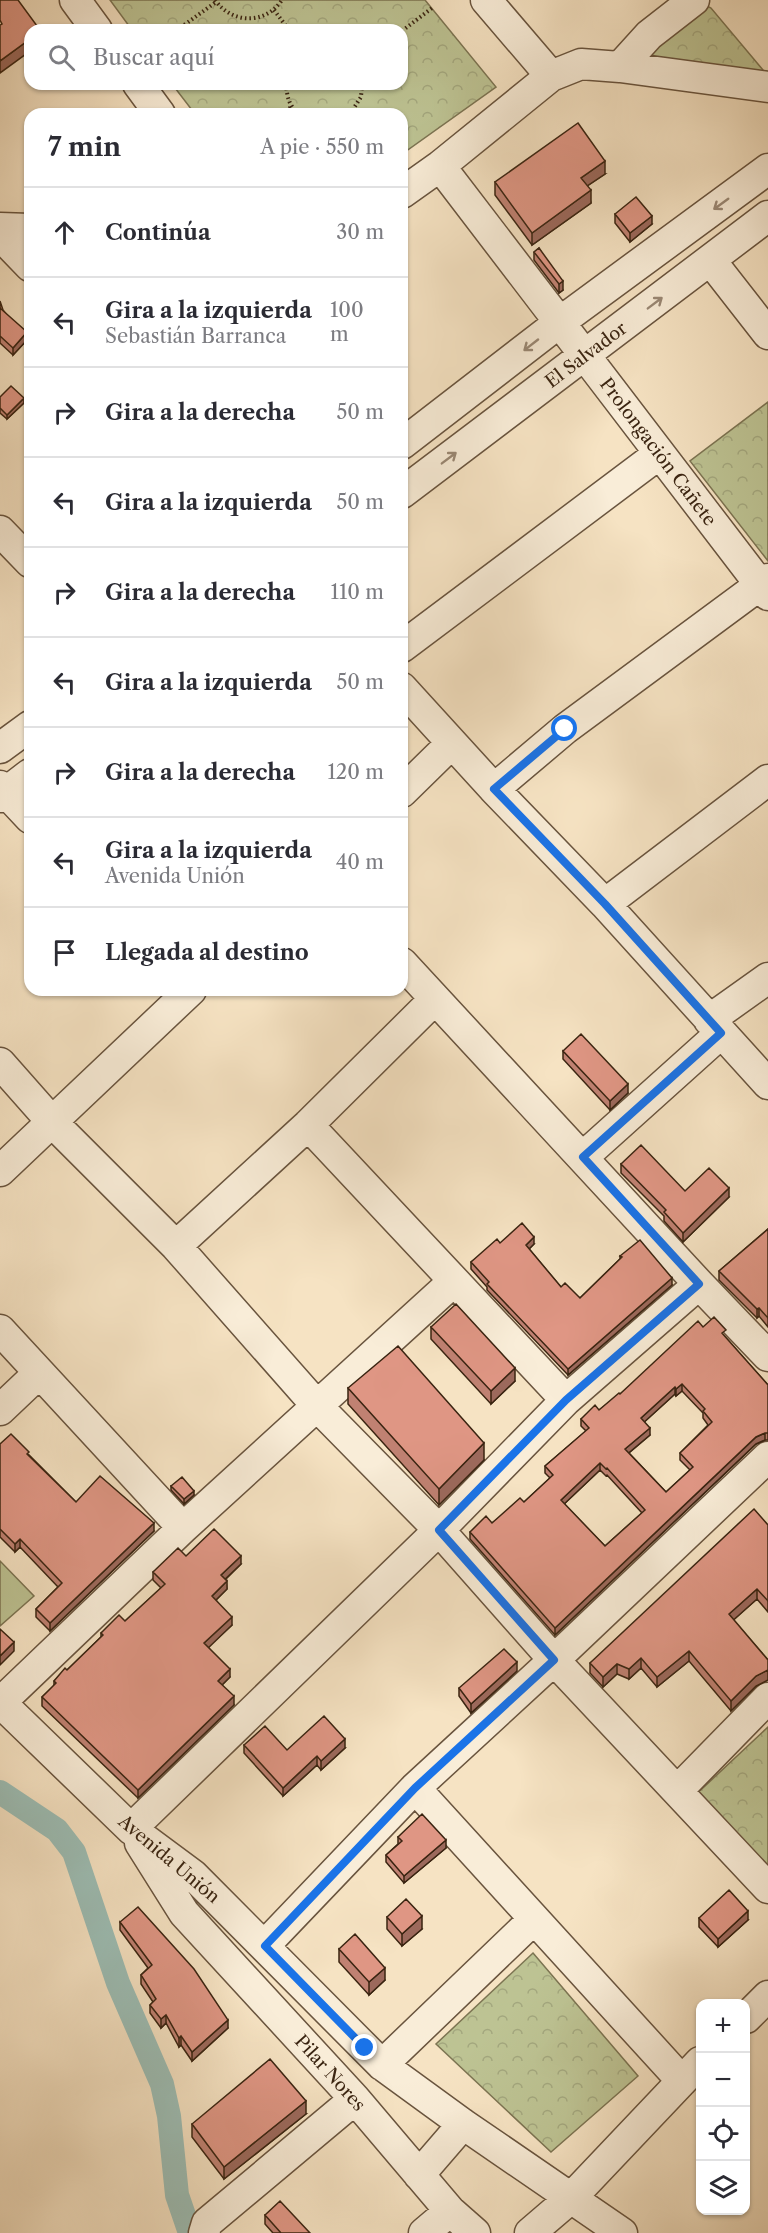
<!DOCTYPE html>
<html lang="es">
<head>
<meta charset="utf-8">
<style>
  body { margin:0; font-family:"Libre Caslon Text",serif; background:#f2f2f3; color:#2b2b33 }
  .controls { position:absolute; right:18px; bottom:18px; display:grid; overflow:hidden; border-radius:12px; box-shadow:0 2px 4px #0004 }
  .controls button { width:54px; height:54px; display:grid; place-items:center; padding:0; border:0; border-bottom:2px solid #e1e1e2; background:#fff; color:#2b2b33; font:30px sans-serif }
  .stop { position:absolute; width:18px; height:18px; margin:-14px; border:4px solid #1a73e8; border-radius:50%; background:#fff }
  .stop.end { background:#1a73e8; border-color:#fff; box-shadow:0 2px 6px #0008 }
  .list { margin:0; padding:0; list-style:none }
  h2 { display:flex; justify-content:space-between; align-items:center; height:78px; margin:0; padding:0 24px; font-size:26px }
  h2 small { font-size:20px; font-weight:400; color:#7c7c81 }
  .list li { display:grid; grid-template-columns:39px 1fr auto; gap:18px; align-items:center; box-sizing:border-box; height:90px; padding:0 24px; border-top:2px solid #e1e1e2 }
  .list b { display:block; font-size:22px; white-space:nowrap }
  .list p { margin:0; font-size:20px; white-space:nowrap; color:#7c7c81 }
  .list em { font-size:20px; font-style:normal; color:#7c7c81 }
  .icon { flex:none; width:33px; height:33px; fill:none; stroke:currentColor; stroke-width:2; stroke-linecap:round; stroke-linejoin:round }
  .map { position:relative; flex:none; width:768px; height:2233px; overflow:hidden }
  .search { position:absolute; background:#fff; box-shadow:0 2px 4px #0004; left:24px; top:24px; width:384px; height:66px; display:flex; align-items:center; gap:15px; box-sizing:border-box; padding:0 21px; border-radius:18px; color:#7c7c81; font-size:22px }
  .panel { position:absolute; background:#fff; box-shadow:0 2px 4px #0004; left:24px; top:108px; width:384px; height:888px; border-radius:18px }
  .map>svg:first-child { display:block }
  .park { fill:url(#park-crowns); stroke:#7c7452; stroke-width:1.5 }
  .pitch { fill:#bdc393; stroke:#7c7452; stroke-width:1.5 }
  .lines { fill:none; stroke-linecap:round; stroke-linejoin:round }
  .canal { stroke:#9dbeb5; stroke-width:24 }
  .minor-casing { stroke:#69543e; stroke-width:33 }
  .path { stroke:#3a2411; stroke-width:4; stroke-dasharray:1.5 3; stroke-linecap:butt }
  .minor { stroke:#f9edd8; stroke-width:30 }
  .wall { fill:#c08172; stroke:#3a2411; stroke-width:1.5; fill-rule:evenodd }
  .shaded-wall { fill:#9c695c; stroke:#3a2411; stroke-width:1.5 }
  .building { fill:#df9684; stroke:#3a2411; stroke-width:1.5; fill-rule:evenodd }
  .oneway { stroke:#9a8874 }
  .route { stroke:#1a73e8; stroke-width:8 }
  .labels { text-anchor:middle; stroke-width:5; stroke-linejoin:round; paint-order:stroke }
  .street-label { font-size:18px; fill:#3a2411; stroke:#f9edd8 }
</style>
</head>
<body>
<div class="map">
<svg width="768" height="2233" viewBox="0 0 768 2233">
  <defs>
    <pattern id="park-crowns" width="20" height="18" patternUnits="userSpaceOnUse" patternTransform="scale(1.5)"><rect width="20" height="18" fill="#bdc393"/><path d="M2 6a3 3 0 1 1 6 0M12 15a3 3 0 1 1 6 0" fill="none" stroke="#a3a77e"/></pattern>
  </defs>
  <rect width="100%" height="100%" fill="#f6e3c3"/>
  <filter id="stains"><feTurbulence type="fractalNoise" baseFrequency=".00333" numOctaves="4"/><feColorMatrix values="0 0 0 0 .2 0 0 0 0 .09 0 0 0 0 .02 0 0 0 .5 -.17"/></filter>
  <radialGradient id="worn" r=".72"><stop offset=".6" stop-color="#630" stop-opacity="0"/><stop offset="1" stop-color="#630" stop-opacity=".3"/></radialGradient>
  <path class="park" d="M110 0H425L496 87 402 154V114H195L172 84H402V30H132Z
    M707 6 711 8 763 70 761 82 652 59V49Z
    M768 402V561L690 461Z
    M768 1727V1885L689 1801Z
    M533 1953 638 2076 551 2152 436 2044Z"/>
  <path class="pitch" d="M0 1561 34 1596 0 1626Z"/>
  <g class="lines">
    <path class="canal" d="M0 1792 57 1830 74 1852 118 1983 162 2084 169 2116 177 2195 190 2233"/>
    <g class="minor-casing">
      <path id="minor" d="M75 0 97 30
        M486 0 551 76
        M620 67 649 35 694 0
        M138 84 160 114
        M440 166 768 595
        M402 193 440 166 551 76 581 64 620 67 768 87
        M0 228 30 229
        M0 235 30 266
        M711 261 768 334
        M402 444 560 322 768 169
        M402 493 768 216
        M0 531 30 562
        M402 647 659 454
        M402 688 494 789 605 904 768 1084
        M0 748 30 726
        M0 786 30 818
        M494 789 565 729 768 579
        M402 792 452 743
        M0 797 30 774
        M605 904 768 780
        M402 963 699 1284 768 1356
        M709 1020 768 978
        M0 1063 53 1123 176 1246 318 1407 439 1530 554 1660 768 1888
        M308 1125 566 1400
        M583 1157 721 1033
        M0 1171 191 990
        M176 1246 308 1125 435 999
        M0 1330 183 1528
        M0 1410 38 1374
        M0 1702 131 1829 193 1875 382 2065 463 2124 622 2233
        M0 1703 183 1528 454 1281
        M415 1788 682 2081
        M678 1790 768 1698
        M131 1829 439 1530 566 1400 699 1284
        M140 1843 184 1913 355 2099 450 2211 475 2233
        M265 1945 415 1788 554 1660 768 1457
        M746 2018 768 1996
        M382 2065 534 1919
        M419 2175 463 2124
        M204 2233 207 2223 355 2099
        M424 2233 450 2211
        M530 2233 572 2197 700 2062"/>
    </g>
    <path class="path" d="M215 0C232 24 265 25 282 0
      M274 10 289 30
      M177 30 216 2
      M402 31 432 8
      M286 84C287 97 289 105 298 114
      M282 114 291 107
      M350 114 361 97 362 84"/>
    <use href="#minor" class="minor"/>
  </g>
  <path class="wall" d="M605 174 587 186 591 203 532 245 495 195V182Z
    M615 214 652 224 630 242 615 223Z
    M539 248 563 290 559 293 534 260V252Z
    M0 301 3 310 27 340 13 355 0 343Z
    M0 397 24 403 7 419 0 413Z
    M563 1051 628 1093 610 1110 563 1059Z
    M621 1164 685 1191 729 1197 683 1242 664 1221V1216L621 1173Z
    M768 1229V1327L759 1316 757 1318 719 1280V1271Z
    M500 1243 534 1244 529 1249 561 1287 580 1298 620 1259V1256L672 1285 568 1375 487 1290V1287L471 1269V1262Z
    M431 1327 515 1381 491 1404 431 1339Z
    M703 1327 725 1337 768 1385V1440H765L756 1444 555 1635 470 1539V1532L492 1523 524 1502 550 1478 545 1473V1466L586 1431 581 1426V1419L599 1410 620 1394ZM682 1391 703 1413V1418L708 1425 680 1453V1460L690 1470 666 1492 629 1453 650 1435 644 1422 675 1394 676 1396ZM600 1470 606 1476 607 1475 642 1513 605 1546 564 1504Z
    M348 1388 484 1460 439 1505 348 1404Z
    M0 1444 29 1455 76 1502 154 1531 50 1631 36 1617V1609L58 1587 20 1547 15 1552 0 1537Z
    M171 1486 194 1495 184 1504 171 1490Z
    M768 1525V1612L757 1599 733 1620 768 1660V1680L756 1686 731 1711 689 1661 657 1687 641 1668 629 1679 617 1674 603 1687 590 1673V1663Z
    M186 1556 241 1564 226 1579 227 1589 216 1600 232 1625 208 1647 230 1677 222 1685 234 1705 138 1798 42 1706V1697L54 1686V1681L67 1670 101 1637V1633L125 1621 161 1588 153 1580V1572Z
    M517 1671 471 1713 459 1696V1688Z
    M244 1745 287 1750 345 1748 321 1770 317 1765 283 1796 244 1753Z
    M398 1837 446 1848 404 1883 386 1862V1855L398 1844Z
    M387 1917 422 1929 402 1946 387 1929Z
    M699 1918 748 1920 718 1947 699 1927Z
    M120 1922 228 2028 192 2061 181 2045 179 2047 166 2023 161 2028 150 2013V2005L153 2002 141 1984V1975L148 1968 120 1930Z
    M339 1949 385 1980 369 1995 339 1962Z
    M306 2114 224 2179 192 2137V2124Z
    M265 2215 310 2233H273L265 2224Z"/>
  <path class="shaded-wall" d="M30 39V51L0 73V61Z
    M605 161V174L581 190V178Z
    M591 190V203L532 245V233Z
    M652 216V224L630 242V233Z
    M563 281V290L559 293V284Z
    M27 332V340L13 355V348Z
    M24 398V403L7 419V415Z
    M628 1084V1093L610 1110V1101Z
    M729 1188V1197L683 1242V1233Z
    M534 1237V1244L526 1252V1245Z
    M672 1278V1285L568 1375V1369Z
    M759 1308V1316L757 1318V1309Z
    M515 1368V1381L491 1404V1391Z
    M682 1384V1391L676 1396V1389Z
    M675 1387V1394L641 1425V1418Z
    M650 1428V1435L625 1456V1449Z
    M765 1433V1440L756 1444 555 1635V1628L756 1437Z
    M484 1443V1460L439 1505V1489Z
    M600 1463V1470L561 1507V1500Z
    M194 1491V1495L184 1504V1499Z
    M154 1523V1531L50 1631V1623Z
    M20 1539V1547L15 1552V1544Z
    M241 1556V1564L221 1583V1575Z
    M227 1581V1589L212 1604V1596Z
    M757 1589V1599L729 1624V1614Z
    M232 1617V1625L204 1652V1643Z
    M14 1642V1651L0 1665V1656Z
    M689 1651V1661L657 1687V1677Z
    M641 1658V1668L629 1679V1669Z
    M517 1662V1671L471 1713V1704Z
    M617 1664V1674L603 1687V1677Z
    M230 1669V1677L218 1689V1681Z
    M768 1670V1680L756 1686 731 1711V1701L756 1676Z
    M234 1696V1705L138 1798V1790Z
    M345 1739V1748L321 1770V1761Z
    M317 1756V1765L283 1796V1788Z
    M446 1840V1848L404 1883V1876Z
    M748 1911V1920L718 1947V1939Z
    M422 1916V1929L402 1946V1934Z
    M385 1968V1980L369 1995V1982Z
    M166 2015V2023L161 2028V2019Z
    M228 2020V2028L192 2061V2052Z
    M181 2036V2045L179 2047V2038Z
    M306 2101V2114L224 2179V2167Z"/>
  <path class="building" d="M0 0H18L40 30H30V39L0 61V25L2 24 0 20Z
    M578 123 605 161 581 178 591 190 532 233 495 182Z
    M636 197 652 216 630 233 615 214Z
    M539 248 563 281 559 284 534 252Z
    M0 308 27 332 13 348 0 336Z
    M11 386 24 398 7 415 0 408V397Z
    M581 1034 628 1084 610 1101 563 1051Z
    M641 1145 685 1191 709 1168 729 1188 683 1233 664 1212 666 1210 621 1164Z
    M522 1223 534 1237 526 1245 561 1287 565 1283 580 1298 622 1257 620 1256 640 1240 672 1278 568 1369 487 1284 489 1282 471 1262 497 1239 500 1243Z
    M768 1229V1318L759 1308 757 1309 719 1271Z
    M456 1304 515 1368 491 1391 431 1327Z
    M714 1317 726 1330 722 1333 768 1385V1433H765L756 1437 555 1628 470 1532 486 1516 492 1523 520 1498 524 1502 553 1475 545 1466 589 1428 581 1419 595 1405 599 1410 619 1393 620 1394 698 1321 703 1327ZM682 1384 705 1409 703 1411 712 1422 680 1453 693 1467 666 1492 625 1449 650 1428 641 1418 675 1387 676 1389ZM600 1463 606 1469 607 1468 645 1510 605 1546 561 1500Z
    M398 1346 484 1443 439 1489 348 1388Z
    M11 1434 29 1452 27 1454 76 1502 100 1476 154 1523 50 1623 36 1609 62 1583 20 1539 15 1544 0 1529V1444Z
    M182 1477 194 1491 184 1499 171 1486Z
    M754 1509 768 1525V1601L757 1589 729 1614 768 1660V1670L756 1676 731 1701 689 1651 657 1677 641 1658 629 1669 617 1664 603 1677 590 1663Z
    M214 1529 241 1556 221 1575 227 1581 212 1596 232 1617 204 1643 230 1669 218 1681 234 1696 138 1790 42 1697 56 1683 54 1681 65 1668 67 1670 103 1635 101 1633 119 1615 125 1621 165 1584 153 1572 178 1548 186 1556Z
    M0 1629 14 1642 0 1656Z
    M504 1649 517 1662 471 1704 459 1688Z
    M324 1716 345 1739 321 1761 317 1756 283 1788 244 1745 265 1726 287 1750Z
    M422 1814 446 1840 404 1876 386 1855 402 1841 398 1837Z
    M729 1890 748 1911 718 1939 699 1918Z
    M406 1899 422 1916 402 1934 387 1917Z
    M138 1907 194 1969 228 2020 192 2052 181 2036 179 2038 166 2015 161 2019 150 2005 156 1999 141 1975 152 1965 120 1922Z
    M355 1934 385 1968 369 1982 339 1949Z
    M270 2059 306 2101 224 2167 192 2124Z
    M280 2201 310 2233H281L265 2215Z"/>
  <defs><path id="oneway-shaft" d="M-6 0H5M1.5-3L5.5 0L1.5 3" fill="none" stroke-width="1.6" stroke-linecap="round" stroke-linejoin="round" transform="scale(1.5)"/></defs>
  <g class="oneway">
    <use href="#oneway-shaft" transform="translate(721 204) rotate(144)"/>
    <use href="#oneway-shaft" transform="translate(655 303) rotate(-37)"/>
    <use href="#oneway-shaft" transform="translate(531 345) rotate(142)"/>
    <use href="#oneway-shaft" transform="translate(449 458) rotate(-37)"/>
  </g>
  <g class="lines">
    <path class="route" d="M365 2048 265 1946 415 1788 554 1660 439 1530 566 1400 699 1284 583 1157 721 1033 605 904 494 789 565 729"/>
  </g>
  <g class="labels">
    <g class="street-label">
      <text transform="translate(586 355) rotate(-37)" y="6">El Salvador</text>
      <text transform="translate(658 452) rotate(53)" y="6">Prolongación Cañete</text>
      <text transform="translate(169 1859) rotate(40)" y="6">Avenida Unión</text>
      <text transform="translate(330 2073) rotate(48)" y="6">Pilar Nores</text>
    </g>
  </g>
  <rect width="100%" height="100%" filter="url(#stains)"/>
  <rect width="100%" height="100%" fill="url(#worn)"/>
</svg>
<div class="controls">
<button>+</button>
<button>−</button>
<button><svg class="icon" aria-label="locate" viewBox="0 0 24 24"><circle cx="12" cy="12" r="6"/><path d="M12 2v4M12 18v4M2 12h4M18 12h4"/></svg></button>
<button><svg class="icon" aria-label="layers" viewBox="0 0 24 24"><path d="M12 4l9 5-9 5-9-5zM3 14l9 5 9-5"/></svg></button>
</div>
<div class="stop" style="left:565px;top:729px"></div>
<div class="stop end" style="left:365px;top:2048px"></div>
<div class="search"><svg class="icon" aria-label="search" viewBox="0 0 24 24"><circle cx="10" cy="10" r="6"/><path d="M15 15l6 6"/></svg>Buscar aquí</div>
<section class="panel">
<h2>7 min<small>A pie · 550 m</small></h2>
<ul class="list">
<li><svg class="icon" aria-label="ahead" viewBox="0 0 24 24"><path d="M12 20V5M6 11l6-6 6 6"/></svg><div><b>Continúa</b></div><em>30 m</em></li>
<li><svg class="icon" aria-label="left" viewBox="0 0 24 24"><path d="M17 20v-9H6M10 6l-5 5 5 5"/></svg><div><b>Gira a la izquierda</b><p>Sebastián Barranca</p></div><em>100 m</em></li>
<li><svg class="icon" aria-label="right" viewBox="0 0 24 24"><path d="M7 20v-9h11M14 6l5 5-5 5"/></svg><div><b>Gira a la derecha</b></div><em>50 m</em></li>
<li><svg class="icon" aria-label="left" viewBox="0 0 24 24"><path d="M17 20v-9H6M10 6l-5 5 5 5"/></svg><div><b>Gira a la izquierda</b></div><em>50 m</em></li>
<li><svg class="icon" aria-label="right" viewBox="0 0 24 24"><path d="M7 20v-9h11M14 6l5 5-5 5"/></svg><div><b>Gira a la derecha</b></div><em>110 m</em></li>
<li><svg class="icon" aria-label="left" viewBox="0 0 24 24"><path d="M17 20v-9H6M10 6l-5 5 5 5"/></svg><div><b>Gira a la izquierda</b></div><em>50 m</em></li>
<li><svg class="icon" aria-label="right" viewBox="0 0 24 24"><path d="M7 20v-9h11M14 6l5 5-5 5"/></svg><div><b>Gira a la derecha</b></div><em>120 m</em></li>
<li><svg class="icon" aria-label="left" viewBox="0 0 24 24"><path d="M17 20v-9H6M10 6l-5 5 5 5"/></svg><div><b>Gira a la izquierda</b><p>Avenida Unión</p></div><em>40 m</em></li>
<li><svg class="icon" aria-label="arrive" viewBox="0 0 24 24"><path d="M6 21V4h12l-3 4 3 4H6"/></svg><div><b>Llegada al destino</b></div></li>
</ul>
</section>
</div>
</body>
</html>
